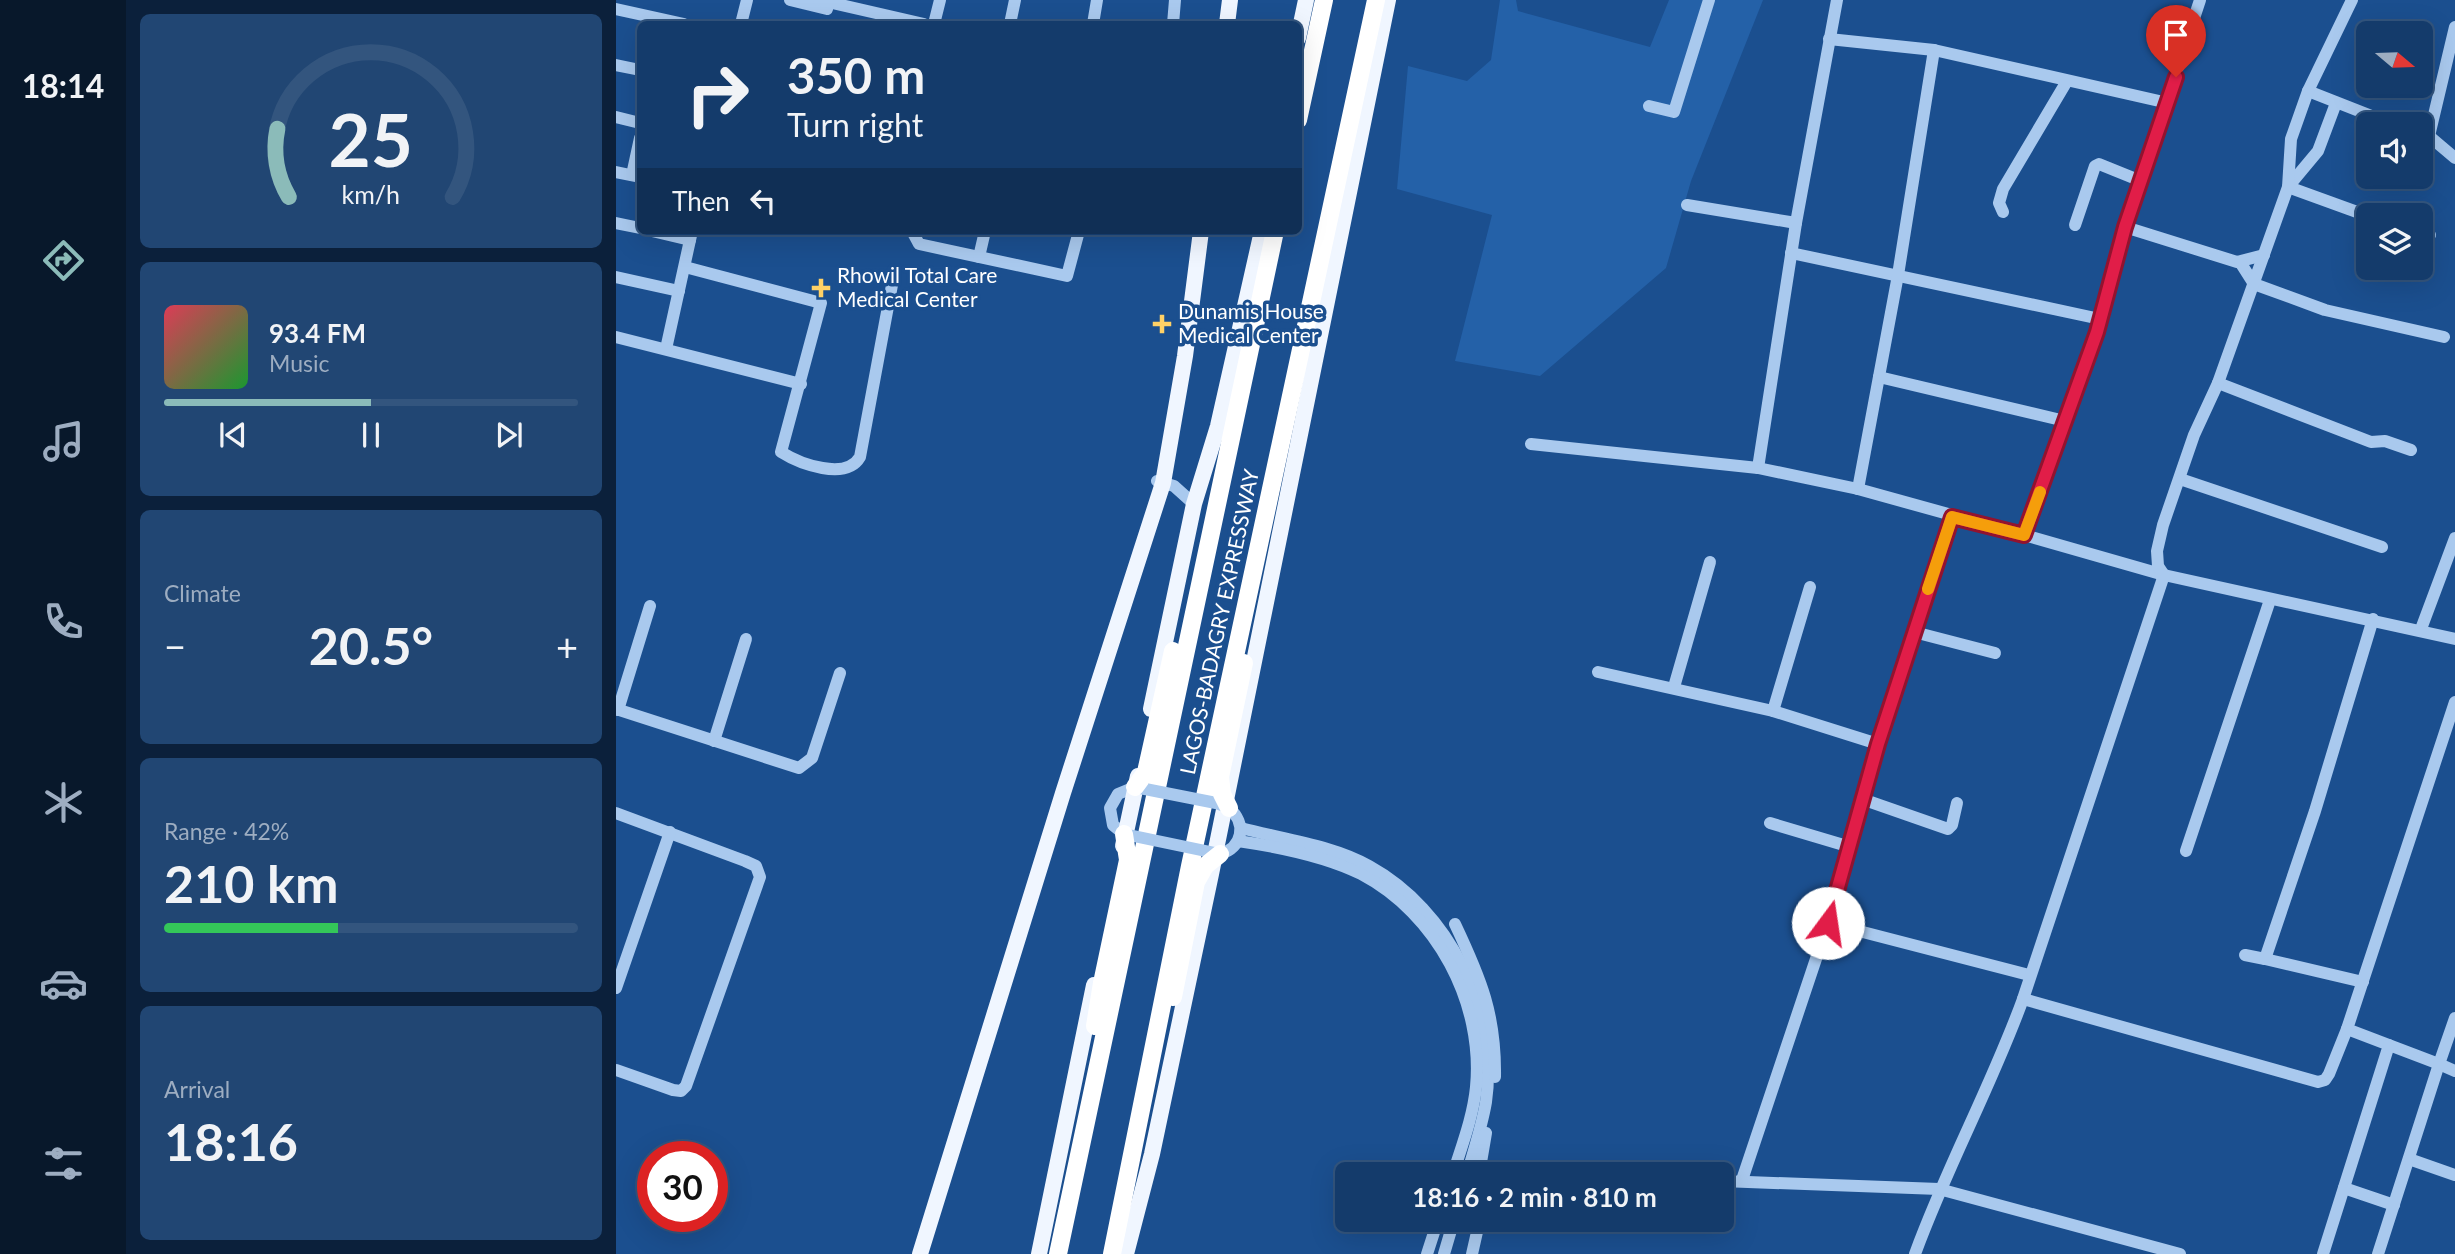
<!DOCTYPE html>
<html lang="en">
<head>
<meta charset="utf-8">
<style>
	body { margin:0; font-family:Lato,sans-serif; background:#214673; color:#f1f3f6; height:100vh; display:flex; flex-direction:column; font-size:26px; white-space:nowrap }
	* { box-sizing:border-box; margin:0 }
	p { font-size:23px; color:#9dadc1 }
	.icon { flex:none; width:38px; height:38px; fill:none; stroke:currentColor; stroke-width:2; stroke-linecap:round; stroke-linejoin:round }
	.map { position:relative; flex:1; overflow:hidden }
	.details { display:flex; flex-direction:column; gap:14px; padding:14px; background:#0b203b; width:490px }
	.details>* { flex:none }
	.top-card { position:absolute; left:21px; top:21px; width:665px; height:214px; border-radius:10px; box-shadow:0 7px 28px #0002,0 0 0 2px #33557e; background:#143b6b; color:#f1f3f6; overflow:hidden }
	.needle { width:46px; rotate:109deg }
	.tools { position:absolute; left:1740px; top:21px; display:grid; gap:14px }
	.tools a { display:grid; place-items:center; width:77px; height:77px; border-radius:10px; background:#143b6b; box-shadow:0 7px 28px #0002,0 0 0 2px #33557e; font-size:35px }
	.speed { position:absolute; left:21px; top:1141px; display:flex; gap:14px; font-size:35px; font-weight:700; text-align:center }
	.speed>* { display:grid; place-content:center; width:91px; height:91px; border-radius:50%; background:#143b6b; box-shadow:0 7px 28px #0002,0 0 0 2px #33557e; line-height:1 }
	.speed .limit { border:10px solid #d22; background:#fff; color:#111 }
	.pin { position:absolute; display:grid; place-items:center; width:60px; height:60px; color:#fff; margin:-72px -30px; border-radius:50% 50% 50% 0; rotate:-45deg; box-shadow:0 0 7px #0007 }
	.pin .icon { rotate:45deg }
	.me { position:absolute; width:77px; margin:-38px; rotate:14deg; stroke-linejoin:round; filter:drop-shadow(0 0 5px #0008) }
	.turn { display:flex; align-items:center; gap:24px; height:147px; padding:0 35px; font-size:32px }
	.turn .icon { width:91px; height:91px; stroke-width:2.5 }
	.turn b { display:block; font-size:49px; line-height:60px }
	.then { display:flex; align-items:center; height:66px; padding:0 35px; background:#0003; gap:14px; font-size:26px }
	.big { font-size:52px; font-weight:700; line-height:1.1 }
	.details .tile { flex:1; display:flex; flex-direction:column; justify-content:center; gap:10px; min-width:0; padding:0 24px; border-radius:10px; background:#214673 }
	.details .dial { align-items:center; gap:0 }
	.dial svg { height:182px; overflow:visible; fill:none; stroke:#33557e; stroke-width:7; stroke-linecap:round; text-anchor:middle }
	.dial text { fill:#f1f3f6; stroke:none }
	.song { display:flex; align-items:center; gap:21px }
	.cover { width:84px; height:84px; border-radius:10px; background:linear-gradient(135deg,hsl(350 70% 55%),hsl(130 70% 35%)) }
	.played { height:7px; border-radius:4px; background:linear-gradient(90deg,#8bbbb9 50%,#33557e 50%) }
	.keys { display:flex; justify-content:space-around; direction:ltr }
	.heat { display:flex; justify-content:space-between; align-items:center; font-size:38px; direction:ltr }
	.charge { height:10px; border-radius:5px; background:linear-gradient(90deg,#34c759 42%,#33557e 0) }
	.trip { position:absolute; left:719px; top:1162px; width:399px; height:70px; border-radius:10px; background:#143b6b; box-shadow:0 7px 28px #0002,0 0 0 2px #33557e; font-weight:700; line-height:70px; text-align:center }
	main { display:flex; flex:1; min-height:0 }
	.tab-bar { display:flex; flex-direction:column; width:126px; justify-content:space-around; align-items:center; background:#08182b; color:#9dadc1 }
	.tab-bar .icon { width:49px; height:49px }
	.tab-bar .selected { color:#8bbbb9 }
	.tab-bar b { font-size:32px; color:#f1f3f6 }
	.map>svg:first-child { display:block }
</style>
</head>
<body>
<main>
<nav class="tab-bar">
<b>18:14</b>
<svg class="icon selected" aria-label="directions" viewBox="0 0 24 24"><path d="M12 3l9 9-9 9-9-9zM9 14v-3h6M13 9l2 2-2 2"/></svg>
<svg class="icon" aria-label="music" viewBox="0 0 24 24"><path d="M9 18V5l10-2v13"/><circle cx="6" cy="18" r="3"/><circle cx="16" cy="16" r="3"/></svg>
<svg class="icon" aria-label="phone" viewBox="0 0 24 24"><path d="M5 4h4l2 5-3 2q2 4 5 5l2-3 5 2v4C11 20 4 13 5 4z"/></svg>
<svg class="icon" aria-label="climate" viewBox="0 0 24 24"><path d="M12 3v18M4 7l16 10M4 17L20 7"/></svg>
<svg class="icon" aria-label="car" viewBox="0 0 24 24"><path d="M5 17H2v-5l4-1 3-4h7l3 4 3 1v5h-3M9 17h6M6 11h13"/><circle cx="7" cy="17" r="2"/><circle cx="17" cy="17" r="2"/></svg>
<svg class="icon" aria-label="filters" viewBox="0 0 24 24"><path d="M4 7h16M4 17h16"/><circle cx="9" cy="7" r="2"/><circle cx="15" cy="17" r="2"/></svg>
</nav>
<section class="details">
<div class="tile dial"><svg viewBox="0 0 100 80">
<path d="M14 69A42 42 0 1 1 86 69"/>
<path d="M14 69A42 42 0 0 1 9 39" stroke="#8bbbb9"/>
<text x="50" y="56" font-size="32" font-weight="700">25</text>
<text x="50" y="72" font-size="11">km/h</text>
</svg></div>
<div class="tile">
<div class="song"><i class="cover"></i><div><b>93.4 FM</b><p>Music</p></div></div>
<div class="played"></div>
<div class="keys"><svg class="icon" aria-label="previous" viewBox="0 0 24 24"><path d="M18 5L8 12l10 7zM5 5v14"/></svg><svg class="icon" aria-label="pause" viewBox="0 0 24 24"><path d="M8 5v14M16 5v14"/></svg><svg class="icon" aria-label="next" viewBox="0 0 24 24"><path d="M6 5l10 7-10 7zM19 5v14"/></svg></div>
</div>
<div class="tile"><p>Climate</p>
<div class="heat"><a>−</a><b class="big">20.5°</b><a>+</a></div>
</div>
<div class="tile"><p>Range · 42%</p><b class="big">210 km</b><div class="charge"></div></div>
<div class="tile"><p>Arrival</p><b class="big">18:16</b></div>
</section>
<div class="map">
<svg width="1839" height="1254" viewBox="0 0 1839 1254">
	<rect width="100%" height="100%" fill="#1b4f8f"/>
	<!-- green -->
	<polygon fill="#2461a8" points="884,0 900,0 902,11 1034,47 1053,0 1147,0 1075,181 1050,268 924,376 839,361 876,215 781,189 792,66 851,81 875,60"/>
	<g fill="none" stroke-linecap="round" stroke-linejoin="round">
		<!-- minor -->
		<g stroke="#a9c9ee" stroke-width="12">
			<polyline points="174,0 211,9"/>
			<polyline points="203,0 308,24"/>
			<polyline points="0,9 68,24"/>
			<polyline points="125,24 131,0"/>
			<polyline points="318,24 324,0"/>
			<polyline points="394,24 399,0"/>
			<polyline points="477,24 481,0"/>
			<polyline points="557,24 559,0"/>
			<polyline points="1213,39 1318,50 1552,103"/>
			<polyline points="0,65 24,70"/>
			<polyline points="1692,91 1776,124"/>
			<polyline points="1720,103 1702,151 1672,187 1752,216"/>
			<polyline points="1033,106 1058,112 1093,0"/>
			<polyline points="0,117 24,123"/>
			<polyline points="1804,133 1813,136 1839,158"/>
			<polyline points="1813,136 1839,27"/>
			<polyline points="0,172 24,177"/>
			<polyline points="16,175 24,138"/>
			<polyline points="1071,205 1180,223"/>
			<polyline points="1387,212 1383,203 1387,189 1451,81"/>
			<polyline points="0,223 24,228"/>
			<polyline points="1459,225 1479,166 1483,164 1525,181"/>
			<polyline points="1509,227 1621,262 1648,255"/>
			<polyline points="36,231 74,240"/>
			<polyline points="296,231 303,244 451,276 463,231"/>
			<polyline points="1804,232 1814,235"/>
			<polyline points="1175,253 1484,319"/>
			<polyline points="363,257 369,231"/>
			<polyline points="1624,262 1638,284 1709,310 1828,337"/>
			<path d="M 69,267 L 205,303 L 165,452 C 184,464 230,481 244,457 L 276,285"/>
			<polyline points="0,277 63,291"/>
			<polyline points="0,337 185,384"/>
			<polyline points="50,349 76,231"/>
			<polyline points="1263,377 1449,421"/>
			<polyline points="1602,383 1755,442 1769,441 1795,450"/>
			<polyline points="915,444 1142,468 1242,489 1408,535 1481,332 1509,227 1584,0"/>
			<polyline points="1142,468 1180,223 1221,0"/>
			<polyline points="1564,479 1766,547"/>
			<polyline points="541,481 558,486 578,504"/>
			<polyline points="1242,489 1282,275 1318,50"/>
			<polyline points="1408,535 1548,575 1839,639"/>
			<polyline points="1805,629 1839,538"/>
			<polyline points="1298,632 1379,653"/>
			<polyline points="982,672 1157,711 1262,744 1336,517"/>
			<polyline points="1058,687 1094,562"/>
			<polyline points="0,709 183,768 196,758 224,673"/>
			<polyline points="2,710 34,606"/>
			<polyline points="1157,711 1194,587"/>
			<polyline points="98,741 130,639"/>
			<polyline points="1246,799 1332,829 1336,825 1341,803"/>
			<polyline points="0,813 129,861 140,866 144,877 70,1086 65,1091 57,1090 0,1070"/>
			<polyline points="1154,823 1231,846"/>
			<path d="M 625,828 C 666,839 716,845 753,866 C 833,910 883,1010 870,1102 C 866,1126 858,1150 851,1174"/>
			<polyline points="508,834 497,825 494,808 502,794 519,787"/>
			<path d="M 622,841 C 663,847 709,856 745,874 C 821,914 868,1003 860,1087 C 857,1117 846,1145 837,1174"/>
			<polyline points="1570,851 1654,600"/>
			<path d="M 604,854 C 627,848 631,823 613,808"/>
			<polyline points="1212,923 1413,975"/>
			<path d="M 839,924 C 865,979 880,1015 879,1077"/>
			<polyline points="1629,955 1649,959"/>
			<polyline points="1747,982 1649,959 1699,811 1757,619"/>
			<polyline points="0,988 54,832"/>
			<polyline points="1407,999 1702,1082 1709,1080 1713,1074 1731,1029"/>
			<polyline points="1839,1018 1823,1064 1839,1071"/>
			<polyline points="1793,1159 1839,1175"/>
			<polyline points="863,1174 870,1133"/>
			<polyline points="1126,1180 1212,923 1262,744"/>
			<polyline points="1106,1181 1323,1189 1564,1254"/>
			<polyline points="1728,1188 1778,1205"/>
			<polyline points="811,1254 822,1220"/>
			<polyline points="828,1254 838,1220"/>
			<polyline points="856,1254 861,1232 859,1220"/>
			<path d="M 1299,1254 C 1331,1166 1375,1087 1407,999 L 1548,575 L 1542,566 L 1541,551 L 1547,525 L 1578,435 L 1602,383 L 1672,187 L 1675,139 L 1692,91 L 1736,0"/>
			<polyline points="1707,1254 1773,1045 1731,1029 1839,702"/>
			<polyline points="1762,1254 1823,1064 1773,1045"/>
		</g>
		<!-- major -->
		<g stroke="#f0f6ff" stroke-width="16">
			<polyline points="611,24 614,0"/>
			<polyline points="682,38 690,0"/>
			<polyline points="535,709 578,504 602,426 646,231"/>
			<polyline points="507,846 522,776"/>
			<polyline points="304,1254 447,793 547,483 569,356 585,231"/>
			<polyline points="423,1254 478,985"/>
			<polyline points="510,1254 536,1154 595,874 772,0"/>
		</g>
		<!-- highway -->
		<g stroke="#fff" stroke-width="18">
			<polyline points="682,120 708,0"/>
			<polyline points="479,1026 486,983"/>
			<polyline points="442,1254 659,231"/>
			<polyline points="496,1254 574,866 760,0"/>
		</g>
		<!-- minor-bridge -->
		<g stroke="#a9c9ee" stroke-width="12">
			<polyline points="519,787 600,803 613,808"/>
			<polyline points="508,834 604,854"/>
		</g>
		<!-- highway-bridge -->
		<g stroke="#fff" stroke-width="18">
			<polyline points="519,787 530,772 557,651"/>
			<polyline points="613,808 606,794 604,777 628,663"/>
			<polyline points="486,983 512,860 508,834"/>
			<polyline points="557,997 580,882 589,866 604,854"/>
		</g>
	</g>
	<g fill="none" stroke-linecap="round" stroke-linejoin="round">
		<defs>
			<polyline id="route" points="1212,923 1262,744 1336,517 1408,535 1481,332 1509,227 1560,77"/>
		</defs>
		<!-- route casing -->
		<use href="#route" stroke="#92132f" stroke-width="18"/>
		<!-- route -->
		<use href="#route" stroke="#e11d48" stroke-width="12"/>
		<!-- slow -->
		<polyline stroke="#f59e0b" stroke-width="12" points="1312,589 1336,517 1408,535 1424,492"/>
	</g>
	<!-- markers -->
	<g fill="#ffd166" stroke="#1b4f8f" stroke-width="2.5">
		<path d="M201.5 277.5h7v7h7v7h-7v7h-7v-7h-7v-7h7z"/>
		<path d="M542.5 313.5h7v7h7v7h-7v7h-7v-7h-7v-7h7z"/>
	</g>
	<g text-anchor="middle" stroke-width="7" stroke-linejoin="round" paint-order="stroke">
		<!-- poi labels -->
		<g font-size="21" fill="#fff" stroke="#1b4f8f" text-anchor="start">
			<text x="221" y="283">Rhowil Total Care<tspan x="221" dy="24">Medical Center</tspan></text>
			<text x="562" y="319">Dunamis House<tspan x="562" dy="24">Medical Center</tspan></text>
		</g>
		<!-- street labels -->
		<g font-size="21" fill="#fff" stroke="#1b4f8f">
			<text transform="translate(604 622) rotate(-78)" y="7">LAGOS-BADAGRY EXPRESSWAY</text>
		</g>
	</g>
</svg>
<div class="tools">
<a><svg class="needle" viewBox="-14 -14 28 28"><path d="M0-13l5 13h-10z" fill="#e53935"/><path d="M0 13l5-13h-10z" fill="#9dadc1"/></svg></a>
<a><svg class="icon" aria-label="sound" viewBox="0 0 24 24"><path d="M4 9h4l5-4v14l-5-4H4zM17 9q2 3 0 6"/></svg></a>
<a><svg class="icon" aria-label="layers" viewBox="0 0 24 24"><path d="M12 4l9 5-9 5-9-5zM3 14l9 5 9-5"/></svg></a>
</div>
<div class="speed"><div class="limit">30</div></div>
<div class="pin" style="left:1560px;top:77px;background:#d93025"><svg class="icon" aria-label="arrive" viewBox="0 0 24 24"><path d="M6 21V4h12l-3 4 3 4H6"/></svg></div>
<svg class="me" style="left:1212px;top:923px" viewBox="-20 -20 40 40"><circle r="19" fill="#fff"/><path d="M0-13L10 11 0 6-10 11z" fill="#e11d48"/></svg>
<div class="trip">18:16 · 2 min · 810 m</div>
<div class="top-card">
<div class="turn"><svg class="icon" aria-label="right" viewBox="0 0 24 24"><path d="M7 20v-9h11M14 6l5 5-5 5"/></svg><div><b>350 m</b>Turn right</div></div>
<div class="then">Then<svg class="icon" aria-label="left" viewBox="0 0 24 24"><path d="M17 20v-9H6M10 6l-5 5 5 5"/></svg></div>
</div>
</div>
</main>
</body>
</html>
